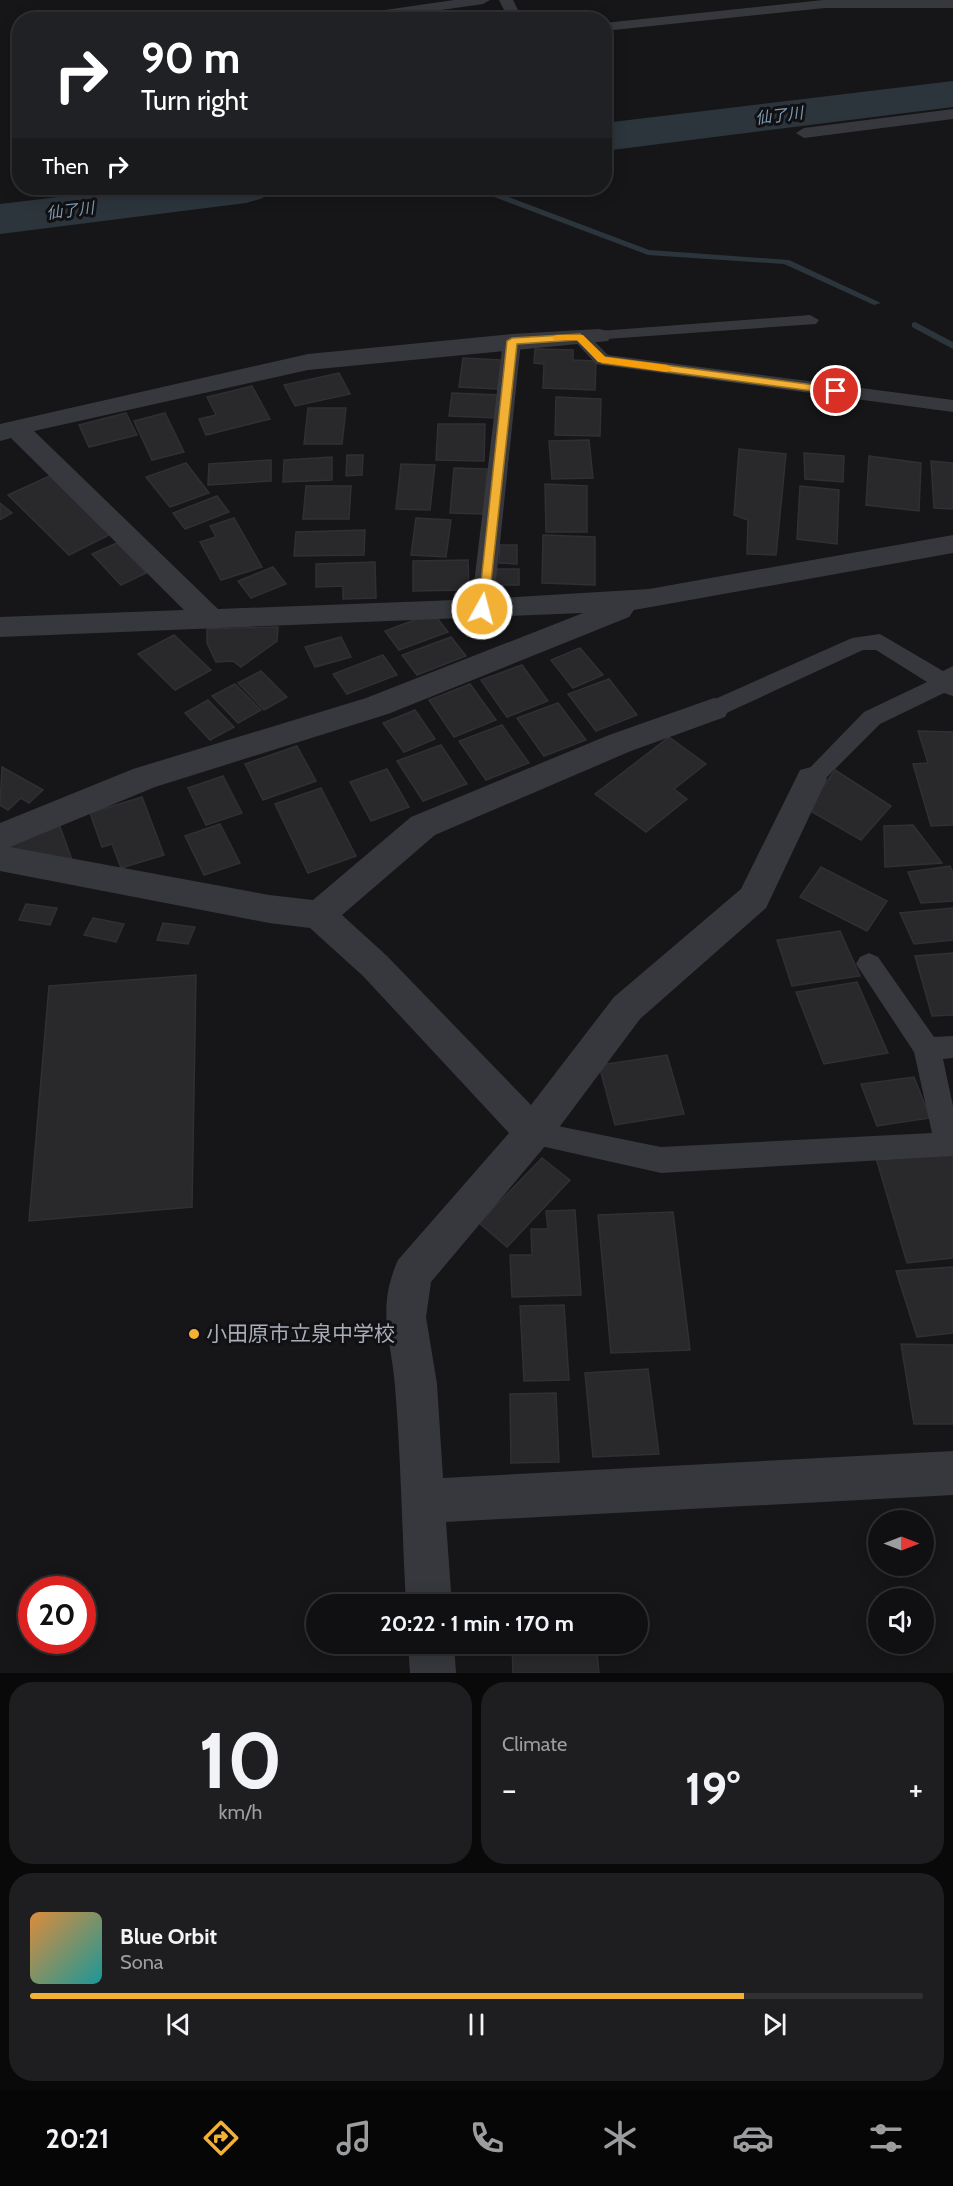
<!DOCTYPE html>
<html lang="en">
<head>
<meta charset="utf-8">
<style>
	body { margin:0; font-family:Cabin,"Noto Sans JP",sans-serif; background:#1e1e20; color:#f1f3f6; height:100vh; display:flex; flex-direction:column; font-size:22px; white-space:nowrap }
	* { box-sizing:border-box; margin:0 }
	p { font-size:20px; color:#9c9d9f }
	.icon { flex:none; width:33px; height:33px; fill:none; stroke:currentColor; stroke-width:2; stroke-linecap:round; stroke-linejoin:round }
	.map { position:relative; height:1673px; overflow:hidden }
	.sheet { display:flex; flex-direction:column; gap:9px; padding:9px; background:#09090a; flex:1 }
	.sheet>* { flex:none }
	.banner { position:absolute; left:12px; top:12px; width:600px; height:183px; border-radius:24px; box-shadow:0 3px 15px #0003,0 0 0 2px #303032; background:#202124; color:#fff; overflow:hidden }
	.needle { width:39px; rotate:90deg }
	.fabs { position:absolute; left:868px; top:1510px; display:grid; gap:12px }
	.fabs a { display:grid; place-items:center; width:66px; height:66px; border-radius:50%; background:#101012; box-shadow:0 3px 15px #0003,0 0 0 2px #303032; font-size:30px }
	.speed { position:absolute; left:18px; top:1576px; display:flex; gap:12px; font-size:30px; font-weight:700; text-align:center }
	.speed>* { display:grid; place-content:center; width:78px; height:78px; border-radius:50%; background:#101012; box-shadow:0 3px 15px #0003,0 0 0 2px #303032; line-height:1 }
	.speed .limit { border:9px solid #d22; background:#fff; color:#111 }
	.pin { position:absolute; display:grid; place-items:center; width:51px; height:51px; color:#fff; margin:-26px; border:3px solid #fff; border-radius:50%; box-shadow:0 2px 6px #0007 }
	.me { position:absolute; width:66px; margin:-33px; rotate:7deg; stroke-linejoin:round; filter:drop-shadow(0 0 4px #0008) }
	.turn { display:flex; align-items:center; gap:21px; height:126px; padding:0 30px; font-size:27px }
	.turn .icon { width:78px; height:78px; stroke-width:2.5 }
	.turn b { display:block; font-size:42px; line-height:51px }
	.then { display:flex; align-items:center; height:57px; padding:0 30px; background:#0003; gap:12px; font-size:22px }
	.big { font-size:45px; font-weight:700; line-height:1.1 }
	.sheet .card { flex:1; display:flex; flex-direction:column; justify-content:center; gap:9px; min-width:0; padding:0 21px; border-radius:24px; background:#1e1e20 }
	.sheet .dial { align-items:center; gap:0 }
	.dial b { font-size:78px; line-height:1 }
	.song { display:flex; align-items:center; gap:18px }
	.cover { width:72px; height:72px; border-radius:9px; background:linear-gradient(135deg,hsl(30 70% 55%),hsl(180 70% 35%)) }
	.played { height:6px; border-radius:3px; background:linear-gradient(90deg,#f2b134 80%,#303032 80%) }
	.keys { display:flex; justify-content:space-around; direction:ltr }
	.heat { display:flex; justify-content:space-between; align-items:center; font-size:33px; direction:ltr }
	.sheet .tiles { flex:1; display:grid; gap:9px; grid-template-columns:1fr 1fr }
	.card:last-child { grid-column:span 2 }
	.trip { position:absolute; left:306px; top:1594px; width:342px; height:60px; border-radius:30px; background:#101012; box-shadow:0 3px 15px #0003,0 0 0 2px #303032; font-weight:700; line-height:60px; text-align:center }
	.tabs { display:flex; height:96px; justify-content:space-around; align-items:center; background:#060607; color:#9c9d9f }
	.tabs .icon { width:42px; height:42px }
	.tabs .active { color:#f2b134 }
	.tabs b { font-size:27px; color:#f1f3f6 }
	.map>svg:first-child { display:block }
</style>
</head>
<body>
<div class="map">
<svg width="953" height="1673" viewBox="0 0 953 1673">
	<rect width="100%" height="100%" fill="#161618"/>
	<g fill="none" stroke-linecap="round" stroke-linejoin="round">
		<!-- stream -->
		<g fill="#2c353c" fill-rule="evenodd">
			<polygon points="446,188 485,188 649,250 789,260 881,303 874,305 784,264 648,255 481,192 450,190"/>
			<polygon points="915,322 953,342 953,349 912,327 912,323"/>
		</g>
		<!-- river -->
		<g fill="#2c353c" fill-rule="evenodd">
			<polygon points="953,81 953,107 604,151 604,123"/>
			<polygon points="134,188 270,188 263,198 246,203 0,234 0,204"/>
		</g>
	</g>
	<!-- building -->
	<g fill="#29292c" stroke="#303034" stroke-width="1.5">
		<polygon points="535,349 573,350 573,360 596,361 595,390 543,388 544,364 534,363"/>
		<polygon points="463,358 501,360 498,389 459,387"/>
		<polygon points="339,373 350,394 295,406 284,385"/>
		<polygon points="252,386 270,419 206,435 199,419 216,415 207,397"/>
		<polygon points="452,393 500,395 497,418 449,416"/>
		<polygon points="556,397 601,399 600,436 555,435"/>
		<polygon points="308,408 346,408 342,444 304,444"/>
		<polygon points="126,413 137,435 89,447 79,425"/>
		<polygon points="165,413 184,452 152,460 134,421"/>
		<polygon points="438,424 485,424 484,461 436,460"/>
		<polygon points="589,440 593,478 552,479 549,441"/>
		<polygon points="739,449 786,454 776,555 747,554 748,520 734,515"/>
		<polygon points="804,453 844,456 843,482 805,479"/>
		<polygon points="347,455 363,455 362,475 346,476"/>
		<polygon points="869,456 921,463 919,511 866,505"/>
		<polygon points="332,457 332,480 283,482 284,460"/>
		<polygon points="271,460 271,481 208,485 209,464"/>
		<polygon points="931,461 953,463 953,509 934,508"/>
		<polygon points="186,463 209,493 170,507 146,477"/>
		<polygon points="401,464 435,465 430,510 396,509"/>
		<polygon points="454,468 487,469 484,514 450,513"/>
		<polygon points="54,474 115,532 69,555 8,495"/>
		<polygon points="545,484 587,486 587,532 546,532"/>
		<polygon points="306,486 351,486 349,519 303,519"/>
		<polygon points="800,486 839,490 837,544 797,539"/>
		<polygon points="217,496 229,512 185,529 173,513"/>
		<polygon points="0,503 12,513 0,520"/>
		<polygon points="234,518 262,567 221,580 200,542 216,537 210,526"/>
		<polygon points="416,518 451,520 446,557 411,555"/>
		<polygon points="365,530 364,555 294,556 296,532"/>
		<polygon points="543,535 595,537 595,585 542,583"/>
		<polygon points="117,543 146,573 121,585 92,554"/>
		<polygon points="500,545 517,545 517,564 499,563"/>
		<polygon points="468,560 469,590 413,591 413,561"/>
		<polygon points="375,562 376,598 343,599 343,586 316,587 316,564"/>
		<polygon points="273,567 286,584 251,598 238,581"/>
		<rect x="494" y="569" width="25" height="16"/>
		<polygon points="433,613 448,632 399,650 385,631"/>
		<polygon points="278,627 277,641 241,667 233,661 216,662 207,643 207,629"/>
		<polygon points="174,635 211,670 175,690 138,654"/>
		<polygon points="341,637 351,657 315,667 305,647"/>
		<polygon points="451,637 466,656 417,675 402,655"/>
		<polygon points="580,648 603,675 573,688 551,660"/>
		<polygon points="383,655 397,675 347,694 333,674"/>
		<polygon points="522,665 548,701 507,717 481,680"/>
		<polygon points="261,671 287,697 264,710 238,683"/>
		<polygon points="609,679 637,715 596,731 568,694"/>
		<polygon points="235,684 261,710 238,723 212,696"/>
		<polygon points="470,684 496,720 454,737 429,700"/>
		<polygon points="208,700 234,727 210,740 185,713"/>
		<polygon points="558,703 586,740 544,756 517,718"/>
		<polygon points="415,710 435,739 404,752 383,723"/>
		<polygon points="502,725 529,763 486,780 459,741"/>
		<polygon points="918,731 953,732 953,825 931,826 913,764 928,763"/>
		<polygon points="669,737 706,764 674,789 687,799 646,832 595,794"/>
		<polygon points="441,745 467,784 423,801 397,761"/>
		<polygon points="297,746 316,781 263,800 245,764"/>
		<polygon points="2,767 43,790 29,803 21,798 8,810 0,805"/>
		<polygon points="387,769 409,807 371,821 350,782"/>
		<polygon points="835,770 891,806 861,840 807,809"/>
		<polygon points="223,776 242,813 206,825 188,788"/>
		<polygon points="321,788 356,856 308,873 275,804"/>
		<polygon points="142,797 164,855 121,868 112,844 102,847 90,813"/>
		<polygon points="59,824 72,860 10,852 12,839"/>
		<polygon points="220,824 240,863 204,875 185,836"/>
		<polygon points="913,825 942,863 885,867 884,826"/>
		<polygon points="950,866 953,873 953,901 921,903 908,872"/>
		<polygon points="821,867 887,901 867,931 800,897"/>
		<polygon points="26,904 57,908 50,925 19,920"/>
		<polygon points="953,908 953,940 914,944 900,913"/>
		<polygon points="93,918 124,924 116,942 84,935"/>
		<polygon points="163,923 195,927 188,944 157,940"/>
		<polygon points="840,931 860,976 792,986 777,940"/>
		<polygon points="953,953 953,1015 932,1016 915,956"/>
		<polygon points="196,975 192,1207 29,1221 49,986"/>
		<polygon points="857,982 888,1053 824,1064 796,992"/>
		<polygon points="667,1055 684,1114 615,1125 599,1065"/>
		<polygon points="914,1077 930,1118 877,1126 861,1084"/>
		<polygon points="953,1151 953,1258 907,1263 876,1158"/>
		<polygon points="542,1158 570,1180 507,1247 479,1223"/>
		<polygon points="575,1210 581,1295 512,1297 510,1255 532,1255 531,1229 548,1229 546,1211"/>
		<polygon points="673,1212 690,1350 611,1353 598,1215"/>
		<polygon points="953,1267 953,1333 917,1337 896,1271"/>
		<polygon points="564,1305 569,1380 524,1381 520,1306"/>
		<polygon points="901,1344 953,1345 953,1424 914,1424"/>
		<polygon points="648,1369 659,1454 593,1457 585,1373"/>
		<polygon points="556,1393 559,1462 511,1463 510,1394"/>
		<polygon points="512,1644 596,1644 599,1673 513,1673"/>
	</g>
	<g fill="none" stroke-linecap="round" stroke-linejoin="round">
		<!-- lane -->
		<g fill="#37383d" fill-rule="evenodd">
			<polygon points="454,0 490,0 483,4 378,19 371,15 378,11"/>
			<polygon points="499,0 513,0 523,20 509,20"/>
			<polygon points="823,0 953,0 953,8 825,8 604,31 604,23"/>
			<polygon points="953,109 953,119 804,138 796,133 804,128"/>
			<polygon points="810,315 819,320 816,324 593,340 608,355 953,400 953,412 602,365 596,364 571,337 580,332 593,340 590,336 593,332 599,331"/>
			<polygon points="512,336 521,341 493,609 490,614 482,616 474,614 471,609 503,341"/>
			<polygon points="880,634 943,671 953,666 953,696 944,693 880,724 819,785 811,788 803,785 799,779 864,712 927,682 876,650 863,650 722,715 714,717 706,715 703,709 706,703 852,638"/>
			<polygon points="869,953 878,957 934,1037 953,1036 953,1058 943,1059 953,1106 953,1156 661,1173 523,1142 519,1133 523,1124 533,1121 661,1147 932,1133 914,1052 856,964 860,957"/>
		</g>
		<!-- street -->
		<g fill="#37383d" fill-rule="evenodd">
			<path d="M 599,329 L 608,331 L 611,336 L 608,341 L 308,370 L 34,431 L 218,609 L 482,599 L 649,589 L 953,535 L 953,553 L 634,610 L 629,617 L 388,714 L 155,787 L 10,847 L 269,895 L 313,900 L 411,817 L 609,735 L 714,698 L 725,701 L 729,709 L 725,717 L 631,751 L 435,835 L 342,915 L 387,956 L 531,1105 L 614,997 L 741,889 L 800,770 L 811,767 L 822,770 L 827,779 L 766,908 L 640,1019 L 546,1145 L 431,1282 L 426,1317 L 437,1384 L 443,1478 L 953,1451 L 953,1495 L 446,1522 L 452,1605 L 406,1605 C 402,1532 401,1459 395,1386 C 391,1337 376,1310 398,1260 L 509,1133 L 363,976 L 310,928 L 269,923 L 0,871 L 0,823 L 133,769 L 366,698 L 583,613 L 0,637 L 0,617 L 184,610 L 11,438 L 0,441 L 0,424 L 308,354 L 512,334 Z"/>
			<polygon points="408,1644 454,1644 456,1673 410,1673"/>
		</g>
	</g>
	<!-- route -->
	<polygon fill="#f2b134" stroke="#9d7322" stroke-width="1.5" points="580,334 605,357 836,388 841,391 836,394 602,363 577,340 517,344 488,609 482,613 478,611 507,341 512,338"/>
	<!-- slow -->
	<polygon fill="#f59e0b" points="557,335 583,335 605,357 667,365 672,369 667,372 598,362 577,340 553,340 553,336"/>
	<!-- markers -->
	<circle fill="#f2b134" stroke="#111113" stroke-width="2" cx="194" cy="1334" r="6"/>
	<g text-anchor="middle" stroke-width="6" stroke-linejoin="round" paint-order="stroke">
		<!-- far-water labels -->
		<g font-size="16" font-style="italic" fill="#7f9bb3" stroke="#111113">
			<text transform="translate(779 115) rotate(-7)" y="6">仙了川</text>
			<text transform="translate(70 210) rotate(-7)" y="6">仙了川</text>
		</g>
		<!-- near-poi labels -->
		<g font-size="21" fill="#a8adb8" stroke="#111113" text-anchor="start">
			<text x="206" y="1341">小田原市立泉中学校</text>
		</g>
	</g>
</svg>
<div class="fabs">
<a><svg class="needle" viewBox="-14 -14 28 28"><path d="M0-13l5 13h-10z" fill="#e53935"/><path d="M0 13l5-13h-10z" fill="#9c9d9f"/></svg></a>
<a><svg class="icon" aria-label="sound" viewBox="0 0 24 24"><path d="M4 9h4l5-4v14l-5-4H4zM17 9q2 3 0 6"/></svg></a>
</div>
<div class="speed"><div class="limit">20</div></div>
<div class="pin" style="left:836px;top:391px;background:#d93025"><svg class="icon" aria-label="arrive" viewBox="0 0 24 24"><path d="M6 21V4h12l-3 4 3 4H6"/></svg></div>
<svg class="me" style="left:482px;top:609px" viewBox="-20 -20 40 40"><circle r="17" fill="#f2b134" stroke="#fff" stroke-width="3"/><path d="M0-11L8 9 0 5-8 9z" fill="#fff"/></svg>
<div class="trip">20:22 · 1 min · 170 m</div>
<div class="banner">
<div class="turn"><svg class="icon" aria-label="right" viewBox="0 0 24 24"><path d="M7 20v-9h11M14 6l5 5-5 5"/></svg><div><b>90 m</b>Turn right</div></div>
<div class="then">Then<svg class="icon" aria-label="right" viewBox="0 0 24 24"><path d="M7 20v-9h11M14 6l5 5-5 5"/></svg></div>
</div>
</div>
<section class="sheet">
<div class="tiles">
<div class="card dial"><b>10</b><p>km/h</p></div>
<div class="card"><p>Climate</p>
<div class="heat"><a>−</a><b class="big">19°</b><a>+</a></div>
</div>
<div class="card">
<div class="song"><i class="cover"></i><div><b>Blue Orbit</b><p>Sona</p></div></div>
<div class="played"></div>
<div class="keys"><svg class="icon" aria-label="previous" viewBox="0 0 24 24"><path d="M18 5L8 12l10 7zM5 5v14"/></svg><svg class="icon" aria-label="pause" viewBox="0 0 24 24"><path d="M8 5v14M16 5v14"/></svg><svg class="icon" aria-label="next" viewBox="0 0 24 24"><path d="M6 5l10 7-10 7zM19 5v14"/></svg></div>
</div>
</div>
</section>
<nav class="tabs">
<b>20:21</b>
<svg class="icon active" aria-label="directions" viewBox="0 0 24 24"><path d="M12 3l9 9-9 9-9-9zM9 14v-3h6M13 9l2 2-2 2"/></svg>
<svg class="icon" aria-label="music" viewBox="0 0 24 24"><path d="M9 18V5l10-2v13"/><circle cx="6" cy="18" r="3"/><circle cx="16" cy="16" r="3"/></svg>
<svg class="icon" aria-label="phone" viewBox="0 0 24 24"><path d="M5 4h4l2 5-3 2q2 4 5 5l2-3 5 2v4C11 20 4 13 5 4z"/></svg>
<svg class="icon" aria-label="climate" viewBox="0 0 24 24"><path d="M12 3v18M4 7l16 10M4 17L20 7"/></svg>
<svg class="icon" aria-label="car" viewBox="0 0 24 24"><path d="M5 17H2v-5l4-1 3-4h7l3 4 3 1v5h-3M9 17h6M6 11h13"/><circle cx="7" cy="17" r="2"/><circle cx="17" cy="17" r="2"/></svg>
<svg class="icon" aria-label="filters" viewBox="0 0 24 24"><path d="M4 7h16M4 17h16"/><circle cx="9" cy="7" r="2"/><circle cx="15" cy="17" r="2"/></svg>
</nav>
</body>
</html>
